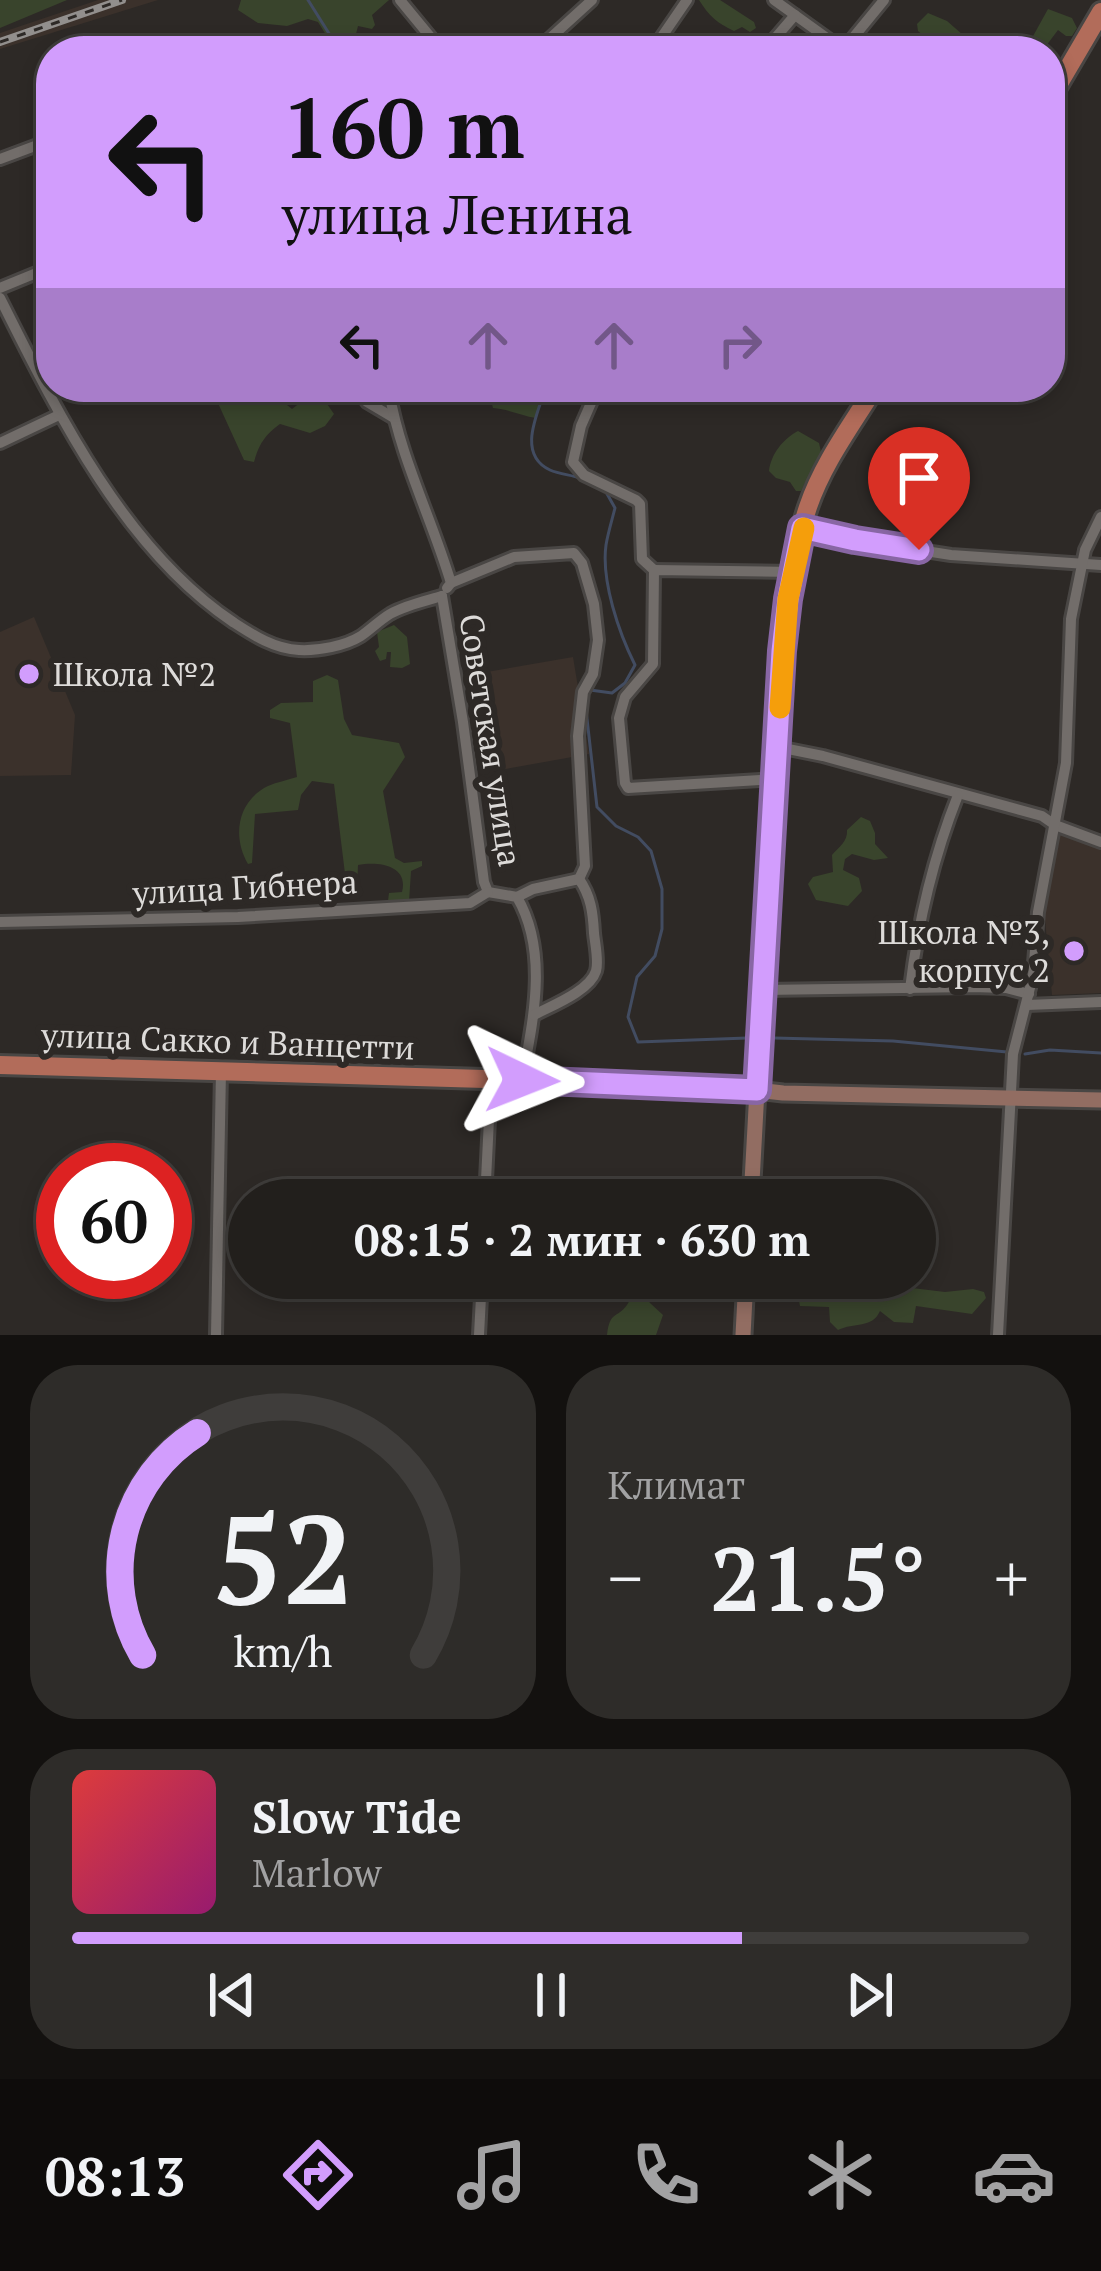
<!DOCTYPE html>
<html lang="ru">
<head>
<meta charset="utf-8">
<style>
	body { margin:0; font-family:"PT Serif",serif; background:#2e2c29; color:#f1f3f6; height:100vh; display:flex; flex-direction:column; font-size:45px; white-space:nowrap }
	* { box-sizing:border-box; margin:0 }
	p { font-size:39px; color:#a2a2a3 }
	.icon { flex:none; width:66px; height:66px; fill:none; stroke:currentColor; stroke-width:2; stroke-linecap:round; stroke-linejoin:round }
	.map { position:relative; height:1335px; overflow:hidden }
	.side { display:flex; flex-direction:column; gap:30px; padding:30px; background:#13110f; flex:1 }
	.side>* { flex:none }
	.top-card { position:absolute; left:36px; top:36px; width:1029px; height:366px; border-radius:48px; box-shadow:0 6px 18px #0003,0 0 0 3px #3f3d3b; background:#d29dfd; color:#111; overflow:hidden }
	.speed { position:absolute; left:36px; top:1143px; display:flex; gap:24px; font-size:60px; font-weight:700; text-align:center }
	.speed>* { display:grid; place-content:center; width:156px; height:156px; border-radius:50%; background:#221f1c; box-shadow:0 6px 18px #0003,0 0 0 3px #3f3d3b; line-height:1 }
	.speed .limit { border:18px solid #d22; background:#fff; color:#111 }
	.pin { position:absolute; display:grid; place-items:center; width:102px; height:102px; color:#fff; margin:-123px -51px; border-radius:50% 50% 50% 0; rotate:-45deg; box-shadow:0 0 12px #0007 }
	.pin .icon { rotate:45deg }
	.me { position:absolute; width:132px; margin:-66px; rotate:92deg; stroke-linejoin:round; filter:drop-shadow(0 0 9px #0008) }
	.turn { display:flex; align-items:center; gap:42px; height:252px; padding:0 48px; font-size:54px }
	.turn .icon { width:156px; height:156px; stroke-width:2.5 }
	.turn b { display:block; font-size:84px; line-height:102px }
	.lanes { display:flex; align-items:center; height:114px; padding:0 48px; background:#0003; justify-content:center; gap:60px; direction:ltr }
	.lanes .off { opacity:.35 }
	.big { font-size:90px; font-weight:700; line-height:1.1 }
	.side .widget { flex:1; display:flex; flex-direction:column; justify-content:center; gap:18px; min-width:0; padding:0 42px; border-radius:48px; background:#2e2c29 }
	.side .dial { align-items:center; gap:0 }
	.dial svg { height:312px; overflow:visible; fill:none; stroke:#3f3d3b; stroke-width:7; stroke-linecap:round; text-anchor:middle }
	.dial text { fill:#f1f3f6; stroke:none }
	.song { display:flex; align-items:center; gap:36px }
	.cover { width:144px; height:144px; border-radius:18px; background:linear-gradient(135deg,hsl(0 70% 55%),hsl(320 70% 35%)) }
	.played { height:12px; border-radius:6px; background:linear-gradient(90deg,#d29dfd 70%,#3f3d3b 70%) }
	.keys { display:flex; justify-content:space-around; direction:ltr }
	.heat { display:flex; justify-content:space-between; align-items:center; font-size:66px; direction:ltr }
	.side .tiles { flex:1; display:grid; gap:30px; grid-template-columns:1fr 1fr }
	.widget:last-child { grid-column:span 2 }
	.trip { position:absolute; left:228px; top:1179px; width:708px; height:120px; border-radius:60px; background:#221f1c; box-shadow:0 6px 18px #0003,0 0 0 3px #3f3d3b; font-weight:700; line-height:120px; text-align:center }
	.tab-bar { display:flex; height:192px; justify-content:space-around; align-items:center; background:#0e0c0b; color:#a2a2a3 }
	.tab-bar .icon { width:84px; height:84px }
	.tab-bar .selected { color:#d29dfd }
	.tab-bar b { font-size:54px; color:#f1f3f6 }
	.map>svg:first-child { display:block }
</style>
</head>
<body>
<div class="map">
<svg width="1101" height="1335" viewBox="0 0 1101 1335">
	<rect width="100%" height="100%" fill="#2d2926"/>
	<!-- built -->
	<g fill="#3b312b">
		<polygon points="98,0 158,0 0,49 0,33"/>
		<polygon points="34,617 75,715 71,775 0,776 0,632"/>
		<polygon points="573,657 589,754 483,773 469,675"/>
		<polygon points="1058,833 1070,833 1101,844 1101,993 1052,995 1044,908"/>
		<polygon points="336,1278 434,1278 434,1295 335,1291"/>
	</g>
	<!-- green -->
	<g fill="#39442c">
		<polygon points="0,0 67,0 0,28"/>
		<polygon points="241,0 389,0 372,15 375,25 372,29 358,26 355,38 363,51 336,51 318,22 308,19 287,26 258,23 238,10"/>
		<path d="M 699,0 L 720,0 L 754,22 L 756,28 L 750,32 L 742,27 L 734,31 C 717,23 709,16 699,0 Z"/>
		<polygon points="1048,9 1072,18 1077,28 1072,36 1066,36 1058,30 1043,50 1032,38"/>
		<polygon points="928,13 947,21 971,42 970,51 942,51 918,31 917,24"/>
		<path d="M 221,387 L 276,387 L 283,391 L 287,405 L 292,409 L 309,396 L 323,398 L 334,414 L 325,426 L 310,433 L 280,424 C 265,435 259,444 254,462 L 244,460 L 217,401 Z"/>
		<path d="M 495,387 L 545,387 L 538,414 L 536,418 C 522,416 508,409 493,408 L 490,397 Z"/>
		<path d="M 798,431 L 819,443 L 821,452 L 801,491 L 796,491 L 790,482 L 776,478 L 769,471 C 771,454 783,439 798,431 Z"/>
		<polygon points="394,625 407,637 410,664 402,668 390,667 391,652 387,652 386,659 380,661 375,651 379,647 377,632"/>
		<path d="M 327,675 L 338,680 L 344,719 L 352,735 L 399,743 L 405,757 L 383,791 L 395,858 L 404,863 L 422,861 L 422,866 L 411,871 L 409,902 L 395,904 L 388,901 L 389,893 L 402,892 C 409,865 378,861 358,865 L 357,889 L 347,890 L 334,784 L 312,781 L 301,795 L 298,810 L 255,814 L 252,863 L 248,864 C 232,837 237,801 268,786 C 277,782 288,780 297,777 L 290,723 L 270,718 L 270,710 L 281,703 L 313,702 L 313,681 Z"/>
		<path d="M 861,817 L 870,821 L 875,833 L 875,844 L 888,858 L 874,860 L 852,854 L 845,859 L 843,870 L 859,878 L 862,891 L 848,906 L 816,900 L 808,884 L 813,877 L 833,872 L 832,855 C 839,847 848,841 847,830 Z"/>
		<path d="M 796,1278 L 836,1278 L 853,1284 L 871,1283 L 945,1292 L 973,1289 L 984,1292 L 986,1298 L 972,1314 L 916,1306 L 913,1323 L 894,1322 L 880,1311 C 872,1329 854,1322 838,1330 L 830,1322 L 829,1307 L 800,1306 L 798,1296 L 802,1284 Z"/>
		<path d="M 641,1290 L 650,1303 L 663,1315 L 656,1335 L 607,1335 C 610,1310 617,1319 627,1305 C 630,1301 631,1295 634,1291 Z"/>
	</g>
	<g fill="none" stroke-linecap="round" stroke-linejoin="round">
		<!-- stream -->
		<g stroke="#424c61" stroke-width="3">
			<polyline points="308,0 340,51"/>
			<path d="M 546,387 C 538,413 516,454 550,470 C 559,474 571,475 580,478"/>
			<path d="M 590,690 L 612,693 L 625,683 L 635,665 C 619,633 601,581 606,545 C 608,533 612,520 615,508 L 606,492 L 594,485"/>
			<polyline points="586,710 597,807 616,826 638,837 651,851 662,889 662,929 655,956 637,977 628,1017 638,1042 747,1038"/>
			<polyline points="774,1038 893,1041 1007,1052"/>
			<polyline points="1025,1054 1050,1050 1101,1053"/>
		</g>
		<defs>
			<g id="street">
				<polyline points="400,0 442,51"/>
				<polyline points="774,0 845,51"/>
				<polyline points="843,50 884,0"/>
				<polyline points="536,51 592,0"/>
				<polyline points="652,51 687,0"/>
				<polyline points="764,51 795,15"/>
				<polyline points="0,159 51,140"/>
				<polyline points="0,288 51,267"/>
				<path d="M 0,298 C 57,412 124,549 233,622 C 253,635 274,649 299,650 C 318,651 345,646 361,636 C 371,629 380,620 390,614 C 406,605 425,601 442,596"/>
				<polyline points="356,387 367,402 394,418"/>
				<path d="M 397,387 L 389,391 C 400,457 432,519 451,583 L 447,588"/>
				<polyline points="598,387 581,426 573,462 584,475 636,500 640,504 642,559 654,570"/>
				<polyline points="0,443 59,415"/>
				<polyline points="802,528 855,540 951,555 1101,565"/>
				<polyline points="451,583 514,557 574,553 582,563 594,604 598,640 593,674 583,692 578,736 585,866 579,879"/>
				<path d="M 442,596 L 463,722 L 484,882 L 488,892 L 517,897 C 549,952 533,1021 522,1080"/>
				<polyline points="778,747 823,756 1042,816 1055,825 1101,842"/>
				<polyline points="776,779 628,788 625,783 619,718 625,697 653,664 654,570 793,572"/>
				<polyline points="517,897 533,889 579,879"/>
				<polyline points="0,922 238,917 470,903 488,892"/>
				<path d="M 910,989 C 918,922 933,858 958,795"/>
				<polyline points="763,990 972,987 1006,988 1029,994"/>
				<polyline points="1027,1005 1101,1002"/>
				<path d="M 534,1015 C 551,1006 590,991 596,971 C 599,961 595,944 594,933 C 593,913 591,896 579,879"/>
				<polyline points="485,1200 491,1079"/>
				<polyline points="216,1335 221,1071"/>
				<polyline points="479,1335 482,1278"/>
				<polyline points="998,1335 1013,1054 1033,976 1038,912 1066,763 1071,619 1085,550 1101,517"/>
			</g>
			<g id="secondary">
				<polyline points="751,1200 757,1090 783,1093 1101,1100"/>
				<polyline points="743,1335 746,1278"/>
			</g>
			<g id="primary">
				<polyline points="1050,99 1101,12"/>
				<path d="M 0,1065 L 522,1080 L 757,1090 C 764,986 770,882 776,779 C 781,688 779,594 808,507 C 823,463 851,426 875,387"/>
			</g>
		</defs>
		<!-- street casing -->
		<use href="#street" stroke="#494644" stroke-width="16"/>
		<!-- secondary casing -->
		<use href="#secondary" stroke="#494644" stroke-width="21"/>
		<!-- primary casing -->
		<use href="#primary" stroke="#494644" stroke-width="24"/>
		<!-- street -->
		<use href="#street" stroke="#726d6a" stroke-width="10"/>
		<!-- secondary -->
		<use href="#secondary" stroke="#926d62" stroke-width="15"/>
		<!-- primary -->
		<use href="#primary" stroke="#b26c5a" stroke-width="18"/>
		<defs>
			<polyline id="rail" points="0,42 122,0"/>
		</defs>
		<!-- rail casing -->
		<use href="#rail" stroke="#928f8d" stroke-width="8"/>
		<!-- rail -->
		<use href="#rail" stroke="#2d2926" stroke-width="3" stroke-dasharray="9" stroke-linecap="butt"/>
	</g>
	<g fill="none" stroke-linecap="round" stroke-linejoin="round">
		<defs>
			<polyline id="route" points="522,1080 757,1090 782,651 788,599 802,528 855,540 919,550"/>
		</defs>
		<!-- route casing -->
		<use href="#route" stroke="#8866a4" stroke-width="30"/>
		<!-- route -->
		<use href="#route" stroke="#d29dfd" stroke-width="21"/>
		<!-- slow -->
		<polyline stroke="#f59e0b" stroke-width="21" points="780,708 788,599 804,528"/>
	</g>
	<!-- markers -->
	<g fill="#d29dfd" stroke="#2d2926" stroke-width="4.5">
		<circle cx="29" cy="674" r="12"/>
		<circle cx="1074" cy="951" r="12"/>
	</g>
	<g text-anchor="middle" stroke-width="12" stroke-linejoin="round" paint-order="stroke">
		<!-- poi labels -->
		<g font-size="33" fill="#dddbd9" stroke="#2d2926" text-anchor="start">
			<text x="53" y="686">Школа №2</text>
			<text x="1050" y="944" text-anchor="end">Школа №3,<tspan x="1050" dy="38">корпус 2</tspan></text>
		</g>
		<!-- street labels -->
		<g font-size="33" fill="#dddbd9" stroke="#2d2926">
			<text transform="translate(491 740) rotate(81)" y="12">Советская улица</text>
			<text transform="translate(245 887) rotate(-3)" y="12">улица Гибнера</text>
			<text transform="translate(228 1041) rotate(2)" y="12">улица Сакко и Ванцетти</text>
		</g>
	</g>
</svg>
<div class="speed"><div class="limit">60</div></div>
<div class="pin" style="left:919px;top:550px;background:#d93025"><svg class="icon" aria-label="arrive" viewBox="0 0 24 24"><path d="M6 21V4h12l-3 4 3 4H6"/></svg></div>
<svg class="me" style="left:522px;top:1080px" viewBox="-20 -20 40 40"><path d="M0-17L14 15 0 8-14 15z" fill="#d29dfd" stroke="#fff" stroke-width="4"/></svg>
<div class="trip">08:15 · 2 мин · 630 m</div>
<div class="top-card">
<div class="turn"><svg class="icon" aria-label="left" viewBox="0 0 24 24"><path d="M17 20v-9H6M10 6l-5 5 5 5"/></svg><div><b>160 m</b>улица Ленина</div></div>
<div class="lanes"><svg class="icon" aria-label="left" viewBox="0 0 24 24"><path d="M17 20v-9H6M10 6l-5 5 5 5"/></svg><svg class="icon off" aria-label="ahead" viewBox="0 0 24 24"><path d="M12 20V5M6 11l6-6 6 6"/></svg><svg class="icon off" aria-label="ahead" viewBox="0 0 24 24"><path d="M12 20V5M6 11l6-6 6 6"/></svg><svg class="icon off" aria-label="right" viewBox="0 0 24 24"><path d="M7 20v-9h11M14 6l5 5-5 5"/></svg></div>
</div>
</div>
<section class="side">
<div class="tiles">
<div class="widget dial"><svg viewBox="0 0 100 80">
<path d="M14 69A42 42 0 1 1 86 69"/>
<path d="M14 69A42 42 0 0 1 28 12" stroke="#d29dfd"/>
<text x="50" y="56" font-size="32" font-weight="700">52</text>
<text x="50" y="72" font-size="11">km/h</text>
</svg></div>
<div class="widget"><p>Климат</p>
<div class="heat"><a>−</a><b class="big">21.5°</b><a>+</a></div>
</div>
<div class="widget">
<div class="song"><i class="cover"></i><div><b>Slow Tide</b><p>Marlow</p></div></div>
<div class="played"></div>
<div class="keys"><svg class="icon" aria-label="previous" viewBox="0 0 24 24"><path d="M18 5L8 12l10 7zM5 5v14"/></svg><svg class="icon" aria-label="pause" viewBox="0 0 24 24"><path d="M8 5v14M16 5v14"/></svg><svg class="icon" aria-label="next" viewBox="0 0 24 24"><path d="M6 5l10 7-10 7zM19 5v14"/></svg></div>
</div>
</div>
</section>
<nav class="tab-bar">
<b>08:13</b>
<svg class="icon selected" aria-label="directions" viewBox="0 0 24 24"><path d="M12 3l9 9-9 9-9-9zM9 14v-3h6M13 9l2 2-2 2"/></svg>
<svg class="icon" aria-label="music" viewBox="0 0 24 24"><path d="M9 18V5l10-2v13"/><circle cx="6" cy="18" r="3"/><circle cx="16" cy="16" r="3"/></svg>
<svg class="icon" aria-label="phone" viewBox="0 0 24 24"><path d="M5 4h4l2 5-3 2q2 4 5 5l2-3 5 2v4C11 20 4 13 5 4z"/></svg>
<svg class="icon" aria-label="climate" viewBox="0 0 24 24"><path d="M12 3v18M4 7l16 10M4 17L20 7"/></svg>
<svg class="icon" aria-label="car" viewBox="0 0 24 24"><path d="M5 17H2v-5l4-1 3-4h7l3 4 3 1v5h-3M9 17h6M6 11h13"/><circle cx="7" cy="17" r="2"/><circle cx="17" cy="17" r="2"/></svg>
</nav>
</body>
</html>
